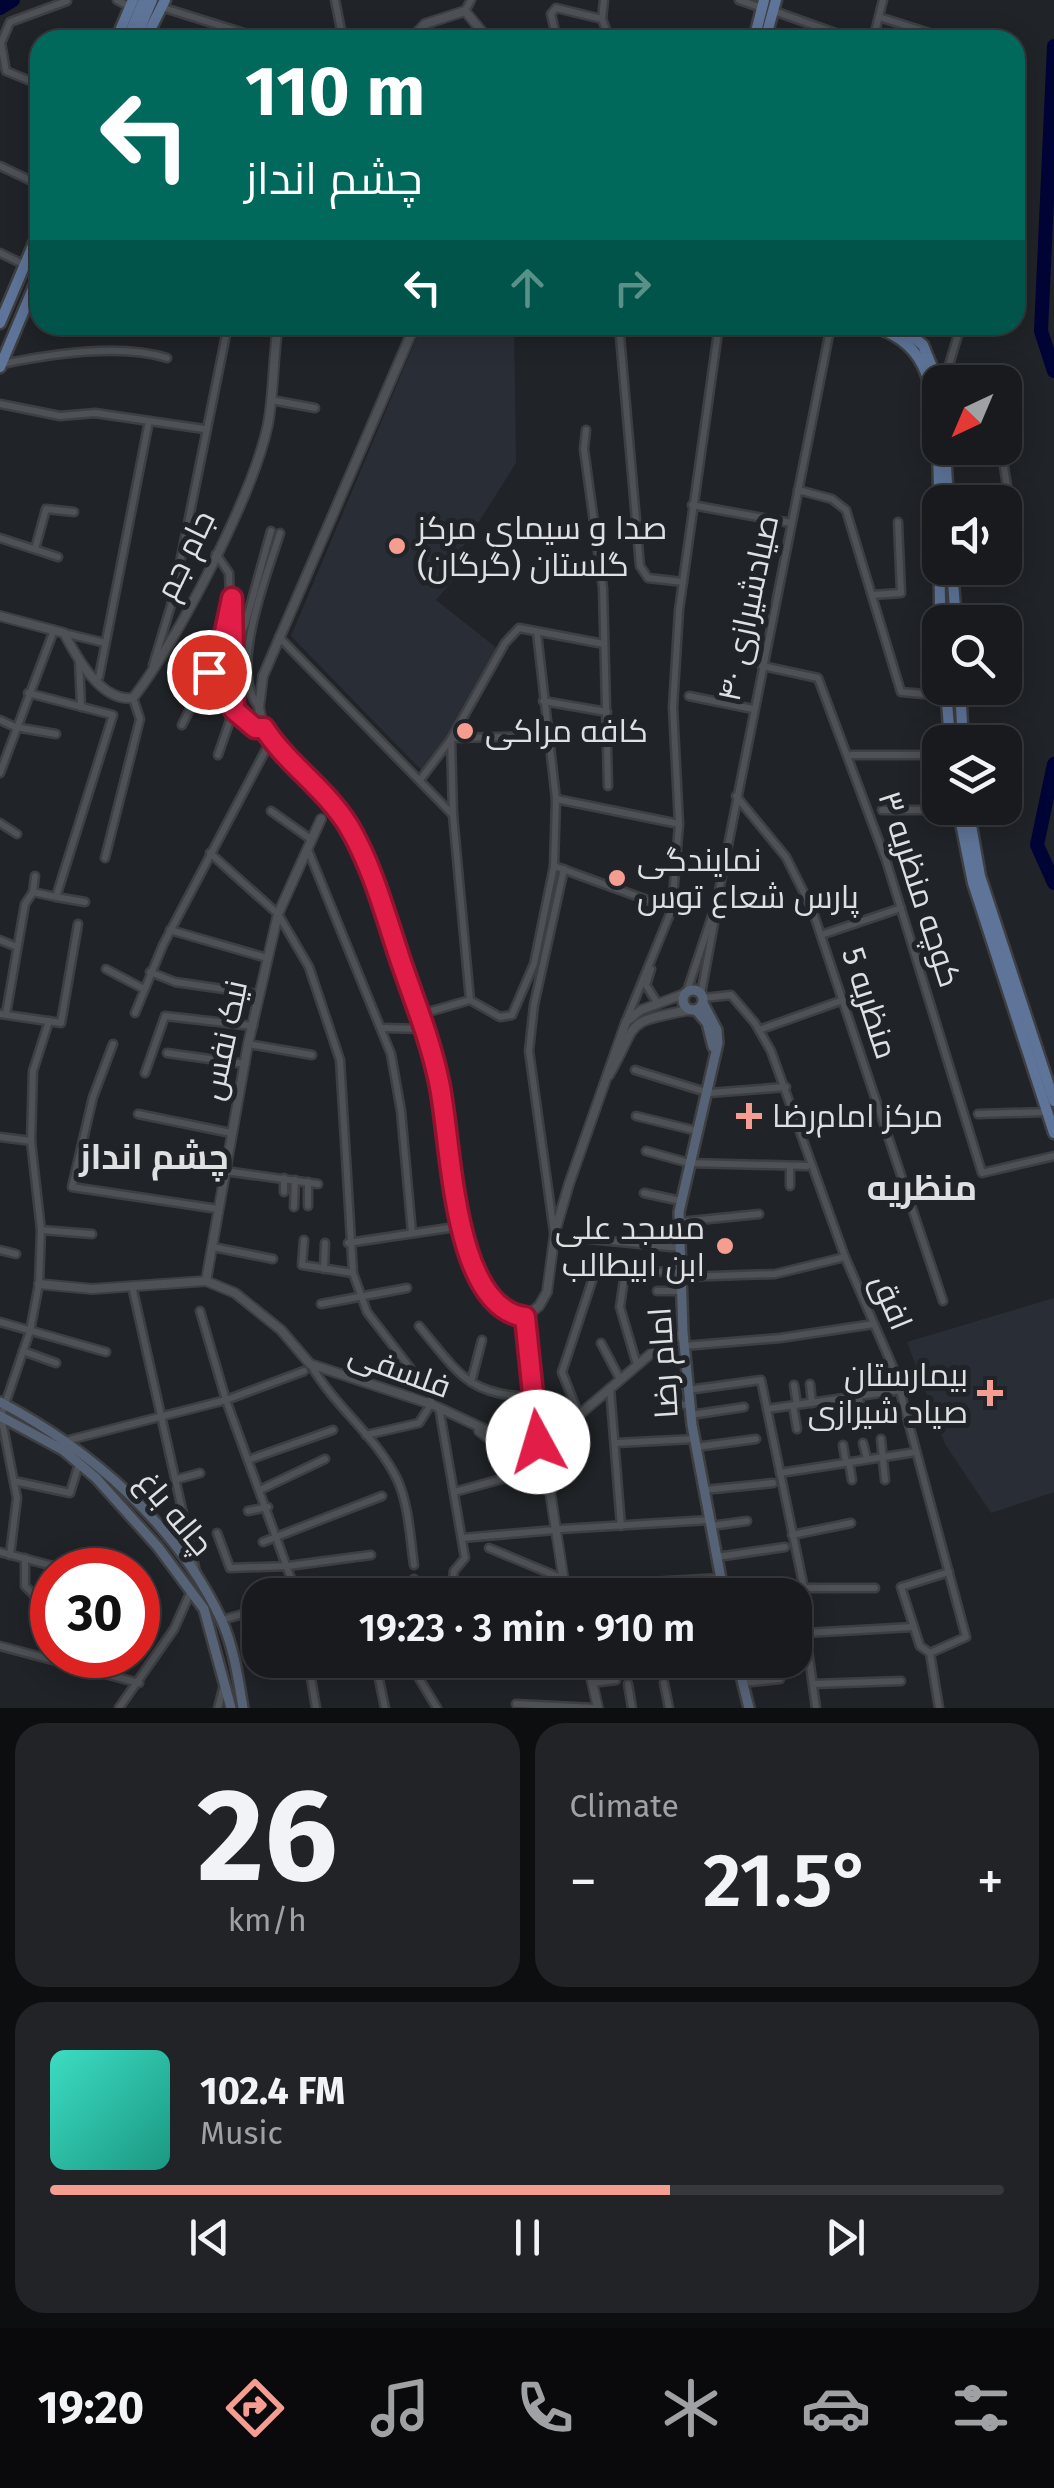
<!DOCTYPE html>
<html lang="en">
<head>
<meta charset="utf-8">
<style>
	body { margin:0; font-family:"Fira Sans",Cairo,sans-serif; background:#212326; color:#f1f3f6; height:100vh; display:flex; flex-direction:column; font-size:38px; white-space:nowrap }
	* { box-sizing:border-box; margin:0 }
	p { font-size:32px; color:#9fa1a4 }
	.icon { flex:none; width:55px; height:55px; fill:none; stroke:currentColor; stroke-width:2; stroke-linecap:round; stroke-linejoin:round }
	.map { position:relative; height:1708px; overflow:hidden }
	.sheet { display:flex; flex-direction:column; gap:15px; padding:15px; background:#0d0e10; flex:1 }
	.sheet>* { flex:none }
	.top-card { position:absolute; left:30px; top:30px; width:995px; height:305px; border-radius:30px; box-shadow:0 5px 25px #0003,0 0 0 2px #36383b; background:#00695c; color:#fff; overflow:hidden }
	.needle { width:65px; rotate:224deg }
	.tools { position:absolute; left:922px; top:365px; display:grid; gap:20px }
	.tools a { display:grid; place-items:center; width:100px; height:100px; border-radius:20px; background:#181a1d; box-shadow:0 5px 25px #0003,0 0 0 2px #36383b; font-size:50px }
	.speed { position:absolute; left:30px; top:1548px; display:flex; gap:20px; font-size:50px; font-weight:700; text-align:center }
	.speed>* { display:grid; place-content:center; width:130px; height:130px; border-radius:50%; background:#181a1d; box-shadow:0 5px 25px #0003,0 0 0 2px #36383b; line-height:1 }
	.speed .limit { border:15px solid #d22; background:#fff; color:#111 }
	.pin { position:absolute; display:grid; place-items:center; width:85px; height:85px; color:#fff; margin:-42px; border:5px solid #fff; border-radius:50%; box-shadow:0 2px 10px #0007 }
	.me { position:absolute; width:110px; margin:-55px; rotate:354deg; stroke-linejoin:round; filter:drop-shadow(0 0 8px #0008) }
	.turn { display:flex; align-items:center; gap:35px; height:210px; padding:0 50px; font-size:45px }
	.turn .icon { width:130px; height:130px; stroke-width:2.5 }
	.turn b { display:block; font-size:70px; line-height:85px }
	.lanes { display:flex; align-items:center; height:95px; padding:0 50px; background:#0003; justify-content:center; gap:50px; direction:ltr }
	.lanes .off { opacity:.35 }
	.big { font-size:75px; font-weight:600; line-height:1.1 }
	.sheet .tile { flex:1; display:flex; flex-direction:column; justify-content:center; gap:15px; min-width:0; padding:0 35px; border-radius:30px; background:#212326 }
	.sheet .dial { align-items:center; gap:0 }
	.dial b { font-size:130px; line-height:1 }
	.song { display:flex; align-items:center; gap:30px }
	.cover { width:120px; height:120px; border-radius:15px; background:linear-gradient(135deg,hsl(170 70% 55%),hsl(170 70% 35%)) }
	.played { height:10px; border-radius:5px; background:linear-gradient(90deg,#f59d90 65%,#36383b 65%) }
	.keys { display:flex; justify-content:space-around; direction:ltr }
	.heat { display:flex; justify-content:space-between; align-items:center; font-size:55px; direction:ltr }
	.sheet .tiles { flex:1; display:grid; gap:15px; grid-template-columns:1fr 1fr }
	.tile:last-child { grid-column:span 2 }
	.trip { position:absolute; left:242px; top:1578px; width:570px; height:100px; border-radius:30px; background:#181a1d; box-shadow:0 5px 25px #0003,0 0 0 2px #36383b; font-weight:600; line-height:100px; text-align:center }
	.menu { display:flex; height:160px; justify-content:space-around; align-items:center; background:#0a0a0c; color:#9fa1a4 }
	.menu .icon { width:70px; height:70px }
	.menu .current { color:#f59d90 }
	.menu b { font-size:45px; color:#f1f3f6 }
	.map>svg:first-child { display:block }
</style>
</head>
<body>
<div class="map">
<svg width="1054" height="1708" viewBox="0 0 1054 1708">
	<rect width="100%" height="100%" fill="#202327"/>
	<!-- built -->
	<g fill="#292e36">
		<polygon points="422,325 514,325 516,463 461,550 471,559 436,600 498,649 452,731 423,772 291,636"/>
		<polygon points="1054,1298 1054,1492 991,1513 945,1444 907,1342"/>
	</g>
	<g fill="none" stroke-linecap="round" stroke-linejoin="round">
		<!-- river -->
		<g stroke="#000435" stroke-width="14">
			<polyline points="0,8 13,0"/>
			<polyline points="1054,46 1041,331 1054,371"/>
			<polyline points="1054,764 1037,845 1054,883"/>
		</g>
		<defs>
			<g id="minor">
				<polyline points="117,0 130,7"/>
				<polyline points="335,0 343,40"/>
				<polyline points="604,0 602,19 610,40"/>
				<polyline points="739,0 762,8"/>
				<polyline points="161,7 266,40"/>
				<polyline points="465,11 471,0"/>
				<polyline points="774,11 855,40"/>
				<polyline points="879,17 951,40"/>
				<polyline points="557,40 551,14 556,8 602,19"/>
				<polyline points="873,40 883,0"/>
				<polyline points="40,85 6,71 1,43 10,22 67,1"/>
				<polyline points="0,166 40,185"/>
				<polyline points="0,253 25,265"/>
				<polyline points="619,325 640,566 648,578 683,582"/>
				<path d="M 2,364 C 51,354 120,343 167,358"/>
				<polyline points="944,382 960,328"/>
				<polyline points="271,400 315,408"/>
				<polyline points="0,404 60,416 95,413 204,429"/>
				<polyline points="586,430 584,449 603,588 608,786"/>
				<polyline points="1001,448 1014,530 1005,547"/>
				<polyline points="798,490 832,499 846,510 901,692 947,696"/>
				<polyline points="692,505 791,523"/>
				<polyline points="0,538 58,557"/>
				<polyline points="35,549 46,509 74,512"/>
				<polyline points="216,554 229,573 234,709 255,728 263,728"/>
				<polyline points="872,595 901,593 898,522"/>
				<polyline points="64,633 105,643"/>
				<polyline points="279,637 453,815"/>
				<polyline points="234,648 245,625 271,531"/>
				<polyline points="79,661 81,707"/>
				<polyline points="153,665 172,602 228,325"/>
				<polyline points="762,666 818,678 886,860 982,1173 1054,1156"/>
				<polyline points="99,677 149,421"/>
				<polyline points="28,693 113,715 56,897 85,902"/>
				<polyline points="689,696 753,709"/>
				<polyline points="543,701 607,712"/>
				<path d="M 259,707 C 228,670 267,575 280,533"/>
				<polyline points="0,720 15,727 56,734"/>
				<polyline points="182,725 222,646 229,609"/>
				<polyline points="452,738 547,736"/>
				<polyline points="451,739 453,815 470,1000"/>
				<polyline points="218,755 234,709"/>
				<polyline points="851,755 940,755"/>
				<polyline points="0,773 54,630"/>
				<polyline points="420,780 451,739 505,643 519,628 604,644"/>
				<polyline points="736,796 786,857 812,909 943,1301"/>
				<polyline points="556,799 679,824"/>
				<polyline points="882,810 958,810"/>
				<polyline points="271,811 312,840"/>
				<polyline points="0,823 17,834"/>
				<polyline points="308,850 391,1054 401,1111 412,1233"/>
				<polyline points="210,853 278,914 309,967 340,1060 353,1273 367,1312 431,1395 431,1404 419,1423 366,1435"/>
				<polyline points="105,858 140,719 133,698"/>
				<polyline points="554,866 672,909"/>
				<polyline points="33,892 56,897"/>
				<polyline points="170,930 267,958"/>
				<polyline points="821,935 901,908"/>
				<polyline points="0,940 17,947"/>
				<polyline points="106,969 142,988"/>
				<polyline points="651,969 646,985 658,1004"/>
				<polyline points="150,972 175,982 258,994"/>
				<polyline points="687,991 717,901 831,325"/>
				<polyline points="701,994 717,907"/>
				<polyline points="703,998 731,995 755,1023 771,1051 845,1257 895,1372 966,1637 930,1653 939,1708"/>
				<polyline points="470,1000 500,1017 512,1015 534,964 554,866 556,799 537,633"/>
				<polyline points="135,1013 163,945 271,740"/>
				<polyline points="0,1014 61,1023 78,924"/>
				<polyline points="6,1014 25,904 33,892 35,876"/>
				<polyline points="421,1014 470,1000"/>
				<polyline points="626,1021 672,909 679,824 673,707 679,610 719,325"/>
				<polyline points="382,1028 425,1029"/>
				<polyline points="759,1030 843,1000"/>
				<polyline points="113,1044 93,1097 72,1187 218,1209"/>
				<polyline points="248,1044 312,1055"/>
				<polyline points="167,1053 245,1064"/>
				<polyline points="635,1070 709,1093 786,1087"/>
				<polyline points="145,1073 165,1016 253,1026"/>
				<polyline points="138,1114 231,1133"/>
				<polyline points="978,1114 1047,1112"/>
				<polyline points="636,1116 697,1131"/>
				<polyline points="0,1137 31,1141"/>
				<polyline points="646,1151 689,1163 807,1166"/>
				<polyline points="225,1171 318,1184"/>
				<polyline points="790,1186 790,1166"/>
				<polyline points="284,1192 284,1178"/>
				<polyline points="644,1193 681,1201"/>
				<polyline points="308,1206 308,1182"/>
				<polyline points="294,1207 295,1180"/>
				<polyline points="680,1222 759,1214"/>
				<polyline points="41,1230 92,1234"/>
				<polyline points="554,1232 529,1051 534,1005 564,869"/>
				<polyline points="580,1238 680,1248"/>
				<polyline points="304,1240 302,1265 353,1273"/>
				<polyline points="348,1243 462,1226"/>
				<polyline points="213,1247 273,1259"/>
				<polyline points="0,1250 16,1254"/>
				<polyline points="626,1265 620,1307 637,1365"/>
				<polyline points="324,1269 325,1243"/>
				<polyline points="650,1271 681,1273"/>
				<polyline points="682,1277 775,1274 845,1257"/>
				<polyline points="132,1286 196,1572"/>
				<polyline points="657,1291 682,1291"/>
				<polyline points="321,1304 407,1288"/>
				<polyline points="200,1311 226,1400 297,1595"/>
				<polyline points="525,1317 539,1441"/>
				<polyline points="0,1322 106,1352"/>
				<path d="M 419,1326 C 459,1374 469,1396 534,1397"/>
				<polyline points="601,1343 620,1379"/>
				<polyline points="684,1346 780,1338 874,1324"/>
				<polyline points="23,1351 56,1363"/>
				<path d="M 311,1365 C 335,1407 376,1436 397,1479 C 409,1505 410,1538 414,1565"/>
				<polyline points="471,1382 482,1340"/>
				<polyline points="664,1384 688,1384"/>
				<polyline points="810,1384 812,1403"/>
				<polyline points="794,1385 797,1405"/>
				<polyline points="610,1388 621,1526"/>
				<polyline points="688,1390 761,1380 804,1588 875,1588"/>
				<polyline points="858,1396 864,1420"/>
				<polyline points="838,1399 841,1419"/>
				<polyline points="662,1404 690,1405"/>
				<polyline points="793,1405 797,1429"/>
				<polyline points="439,1407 465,1558 454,1571 451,1595"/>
				<polyline points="767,1409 901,1390"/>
				<polyline points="578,1413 562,1372 592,1281"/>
				<polyline points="691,1415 744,1407"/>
				<polyline points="881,1439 885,1480"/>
				<polyline points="616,1443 695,1439"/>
				<polyline points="863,1443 867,1459"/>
				<polyline points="66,1445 69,1440 226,1400 304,1371"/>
				<polyline points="843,1445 846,1463"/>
				<polyline points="696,1447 756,1439"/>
				<polyline points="251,1459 333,1430"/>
				<polyline points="849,1462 852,1480"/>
				<polyline points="780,1473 916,1452"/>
				<polyline points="178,1479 200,1473"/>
				<polyline points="14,1481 70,1493 79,1464"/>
				<polyline points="262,1489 325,1459"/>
				<polyline points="704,1490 773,1483"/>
				<polyline points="454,1492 535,1470"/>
				<polyline points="248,1511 268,1507"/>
				<polyline points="711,1526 747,1521"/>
				<polyline points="561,1529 710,1520"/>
				<polyline points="217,1533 230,1568 288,1566 371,1555"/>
				<polyline points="792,1535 851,1523"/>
				<polyline points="462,1538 555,1530"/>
				<polyline points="263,1542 382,1496"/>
				<polyline points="489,1548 561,1578"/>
				<polyline points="0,1552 68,1570"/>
				<polyline points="10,1555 17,1498 1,1416 30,1331 39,1284 41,1230 31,1141 33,1071 49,1021"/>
				<polyline points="717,1557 785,1547"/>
				<polyline points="25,1558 25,1586 37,1598 52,1603"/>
				<polyline points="632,1583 721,1578"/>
				<polyline points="138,1588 153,1593"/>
				<polyline points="412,1595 414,1579"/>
				<polyline points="566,1595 588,1594"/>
				<polyline points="724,1595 789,1587"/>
				<polyline points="802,1607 816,1708"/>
				<polyline points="222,1620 260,1609"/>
				<polyline points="805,1633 913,1627"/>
				<polyline points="0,1646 139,1683"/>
				<polyline points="930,1653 920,1646 901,1587 949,1572"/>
				<polyline points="308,1660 316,1708"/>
				<polyline points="375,1660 385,1708"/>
				<polyline points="408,1660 437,1708"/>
				<polyline points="706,1668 738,1664"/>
				<polyline points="592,1683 616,1680"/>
				<polyline points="664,1683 669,1708"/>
				<polyline points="743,1683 780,1679"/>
				<polyline points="628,1684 632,1708"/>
				<polyline points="813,1684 901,1681"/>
				<polyline points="516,1704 596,1708"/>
				<polyline points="119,1708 174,1629 191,1591"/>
				<polyline points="218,1708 224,1685"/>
			</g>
			<g id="tertiary">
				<polyline points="410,40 425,24 465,11 489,40"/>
				<polyline points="415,325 263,676 259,707 263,728 329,798 350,828 382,903 440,1083 463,1228 476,1275 492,1303 507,1314 525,1317 539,1306 547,1292 555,1232 569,1184 626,1022 641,1010 684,994"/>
				<path d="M 0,616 L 64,633 C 77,658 101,702 133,698 C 177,642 254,493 268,424 C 274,392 273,358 278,325"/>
				<path d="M 609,1075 C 640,1021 621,1023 689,1010"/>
				<polyline points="206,1281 248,1044 278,914 321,819"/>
				<polyline points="39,1284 92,1289 206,1281 235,1293 281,1330 310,1364 431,1404 499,1436 531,1441"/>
				<polyline points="479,1431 519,1462"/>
				<circle cx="535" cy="1455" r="15"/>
				<polyline points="545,1444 654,1351 683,1333"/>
				<polyline points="542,1468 549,1485 566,1595"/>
				<polyline points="587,1660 598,1708"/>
			</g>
			<g id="secondary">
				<circle cx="693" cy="1000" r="10"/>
				<polyline points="703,1003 717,1030 718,1043 679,1212 683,1333 692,1425 724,1595"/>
				<polyline points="696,1010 707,1023 713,1047"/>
				<path d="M 0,1402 C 91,1450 176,1524 221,1619 C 234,1647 238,1678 243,1708"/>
				<polyline points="0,1416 63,1450 96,1478 158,1547 204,1609 231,1708"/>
				<polyline points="737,1660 749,1708"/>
			</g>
			<g id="primary">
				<polyline points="116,40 133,0"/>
				<polyline points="127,40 144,0"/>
				<polyline points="135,40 152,0"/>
				<polyline points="145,40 165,0"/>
				<polyline points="754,40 764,0"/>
				<polyline points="765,40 776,0"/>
				<polyline points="0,323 40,229"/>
				<path d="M 870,325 C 893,333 912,343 923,366 C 947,414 936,561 941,622"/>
				<polyline points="898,325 923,345 940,387"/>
				<polyline points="0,367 40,272"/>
				<polyline points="945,448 948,502"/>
				<polyline points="952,568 956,622"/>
				<polyline points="946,688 950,742"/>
				<polyline points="960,688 963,742"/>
				<polyline points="958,808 973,883 1054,1133"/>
				<polyline points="968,808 980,876 1054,1101"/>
			</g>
		</defs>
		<!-- minor casing -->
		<use href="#minor" stroke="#3d3f42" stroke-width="11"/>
		<!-- tertiary casing -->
		<use href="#tertiary" stroke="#3d3f42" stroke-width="12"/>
		<!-- secondary casing -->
		<use href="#secondary" stroke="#3d3f42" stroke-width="14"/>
		<!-- primary casing -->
		<use href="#primary" stroke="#3d3f42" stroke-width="15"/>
		<!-- minor -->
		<use href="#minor" stroke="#4e5155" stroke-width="6"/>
		<!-- tertiary -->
		<use href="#tertiary" stroke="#4e5155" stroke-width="8"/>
		<!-- secondary -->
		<use href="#secondary" stroke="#566377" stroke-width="9"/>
		<!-- primary -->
		<use href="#primary" stroke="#5e7599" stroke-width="10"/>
	</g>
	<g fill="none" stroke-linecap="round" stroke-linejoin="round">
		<defs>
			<path id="route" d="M 209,672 L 222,646 L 232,598 L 234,710 L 255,728 L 264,728 C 287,764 324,787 348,825 C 372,865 385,914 400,959 C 414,1000 430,1039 439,1082 C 452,1141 451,1307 525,1317 L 538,1442"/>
		</defs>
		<!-- route casing -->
		<use href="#route" stroke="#92132f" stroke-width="25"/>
		<!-- route -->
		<use href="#route" stroke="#e11d48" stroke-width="18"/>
	</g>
	<!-- markers -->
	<g fill="#f59d90" stroke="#202327" stroke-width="4">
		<circle cx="397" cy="546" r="10"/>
		<circle cx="465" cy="731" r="10"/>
		<circle cx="617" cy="878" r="10"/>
		<path d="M744 1101h10v10h10v10h-10v10h-10v-10h-10v-10h10z"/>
		<circle cx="725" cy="1246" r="10"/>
		<path d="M985 1378h10v10h10v10h-10v10h-10v-10h-10v-10h10z"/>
	</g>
	<g text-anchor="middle" stroke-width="10" stroke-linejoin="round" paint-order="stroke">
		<!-- poi labels -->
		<g font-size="32" fill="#dee0e2" stroke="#202327" text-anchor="start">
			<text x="417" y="539">صدا و سیمای مرکز<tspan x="417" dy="37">گلستان (گرگان)</tspan></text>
			<text x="485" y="742">کافه مراکی</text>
			<text x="637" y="871">نمایندگی<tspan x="637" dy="37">پارس شعاع توس</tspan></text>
			<text x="772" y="1127">مرکز امام‌رضا</text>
			<text x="705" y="1239" text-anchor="end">مسجد علی<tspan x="705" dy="37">ابن ابیطالب</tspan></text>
			<text x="968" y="1386" text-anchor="end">بیمارستان<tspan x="968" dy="37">صیاد شیرازی</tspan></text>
		</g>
		<!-- street labels -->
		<g font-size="32" fill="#dee0e2" stroke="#202327">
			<text transform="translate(185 555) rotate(-64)" y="11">جام جم</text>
			<text transform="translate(748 608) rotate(-78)" y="11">۴۰ صیادشیرازی</text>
			<text transform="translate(920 889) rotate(72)" y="11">کوچه منظریه ۳</text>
			<text transform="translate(870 1003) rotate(72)" y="11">منظریه 5</text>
			<text transform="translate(224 1040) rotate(-78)" y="11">نیک نفس</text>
			<text transform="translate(892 1302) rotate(67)" y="11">افق</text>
			<text transform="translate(663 1363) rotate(-94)" y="11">امام رضا</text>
			<text transform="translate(400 1370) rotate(20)" y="11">فلسفی</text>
			<text transform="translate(175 1513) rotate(50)" y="11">چاله باغ</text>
		</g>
		<!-- neighbourhood labels -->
		<g font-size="35" font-weight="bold" fill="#dee0e2" stroke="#202327">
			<text x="154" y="1169">چشم انداز</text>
			<text x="922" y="1200">منظریه</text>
		</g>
	</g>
</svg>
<div class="tools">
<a><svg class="needle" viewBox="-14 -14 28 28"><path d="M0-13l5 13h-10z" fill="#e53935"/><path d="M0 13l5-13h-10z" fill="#9fa1a4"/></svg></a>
<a><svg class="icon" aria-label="sound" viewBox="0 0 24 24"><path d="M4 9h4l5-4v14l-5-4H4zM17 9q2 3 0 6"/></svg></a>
<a><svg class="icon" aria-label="search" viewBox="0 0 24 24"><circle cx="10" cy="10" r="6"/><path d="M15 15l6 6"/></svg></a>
<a><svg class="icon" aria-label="layers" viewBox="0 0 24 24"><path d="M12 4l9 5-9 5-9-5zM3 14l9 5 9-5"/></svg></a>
</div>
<div class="speed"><div class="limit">30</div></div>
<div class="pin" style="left:209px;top:672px;background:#d93025"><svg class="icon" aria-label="arrive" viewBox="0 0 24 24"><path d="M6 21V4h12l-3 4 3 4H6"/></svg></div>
<svg class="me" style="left:538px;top:1442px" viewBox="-20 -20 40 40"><circle r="19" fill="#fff"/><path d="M0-13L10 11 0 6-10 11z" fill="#e11d48"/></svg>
<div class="trip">19:23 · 3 min · 910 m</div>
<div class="top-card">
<div class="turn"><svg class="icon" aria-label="left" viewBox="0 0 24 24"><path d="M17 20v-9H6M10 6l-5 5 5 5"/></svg><div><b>110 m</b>چشم انداز</div></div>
<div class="lanes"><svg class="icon" aria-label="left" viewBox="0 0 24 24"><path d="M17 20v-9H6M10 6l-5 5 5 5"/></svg><svg class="icon off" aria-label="ahead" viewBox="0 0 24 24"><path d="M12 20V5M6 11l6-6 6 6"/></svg><svg class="icon off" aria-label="right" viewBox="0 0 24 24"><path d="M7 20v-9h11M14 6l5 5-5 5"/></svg></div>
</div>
</div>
<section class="sheet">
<div class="tiles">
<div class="tile dial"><b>26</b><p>km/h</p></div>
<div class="tile"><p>Climate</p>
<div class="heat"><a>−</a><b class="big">21.5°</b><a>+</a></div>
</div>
<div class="tile">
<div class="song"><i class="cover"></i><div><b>102.4 FM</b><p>Music</p></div></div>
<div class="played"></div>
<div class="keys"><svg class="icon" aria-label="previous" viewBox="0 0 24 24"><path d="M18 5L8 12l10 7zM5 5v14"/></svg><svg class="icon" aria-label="pause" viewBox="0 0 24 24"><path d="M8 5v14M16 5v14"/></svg><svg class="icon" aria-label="next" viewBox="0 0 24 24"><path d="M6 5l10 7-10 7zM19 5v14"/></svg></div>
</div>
</div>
</section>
<nav class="menu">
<b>19:20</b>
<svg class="icon current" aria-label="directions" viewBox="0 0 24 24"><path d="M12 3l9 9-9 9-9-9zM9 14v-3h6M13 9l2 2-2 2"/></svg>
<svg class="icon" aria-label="music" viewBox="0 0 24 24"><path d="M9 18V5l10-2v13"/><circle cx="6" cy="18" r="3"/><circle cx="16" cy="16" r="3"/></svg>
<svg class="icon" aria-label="phone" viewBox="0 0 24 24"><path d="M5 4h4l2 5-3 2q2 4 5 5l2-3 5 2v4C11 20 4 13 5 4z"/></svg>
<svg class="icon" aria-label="climate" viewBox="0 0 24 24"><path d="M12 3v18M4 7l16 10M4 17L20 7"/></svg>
<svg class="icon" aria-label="car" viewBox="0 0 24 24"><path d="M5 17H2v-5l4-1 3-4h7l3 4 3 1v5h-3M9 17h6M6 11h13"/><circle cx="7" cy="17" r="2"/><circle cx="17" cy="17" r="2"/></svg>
<svg class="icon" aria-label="filters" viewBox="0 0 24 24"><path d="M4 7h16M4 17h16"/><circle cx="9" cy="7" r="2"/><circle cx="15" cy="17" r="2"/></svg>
</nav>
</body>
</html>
